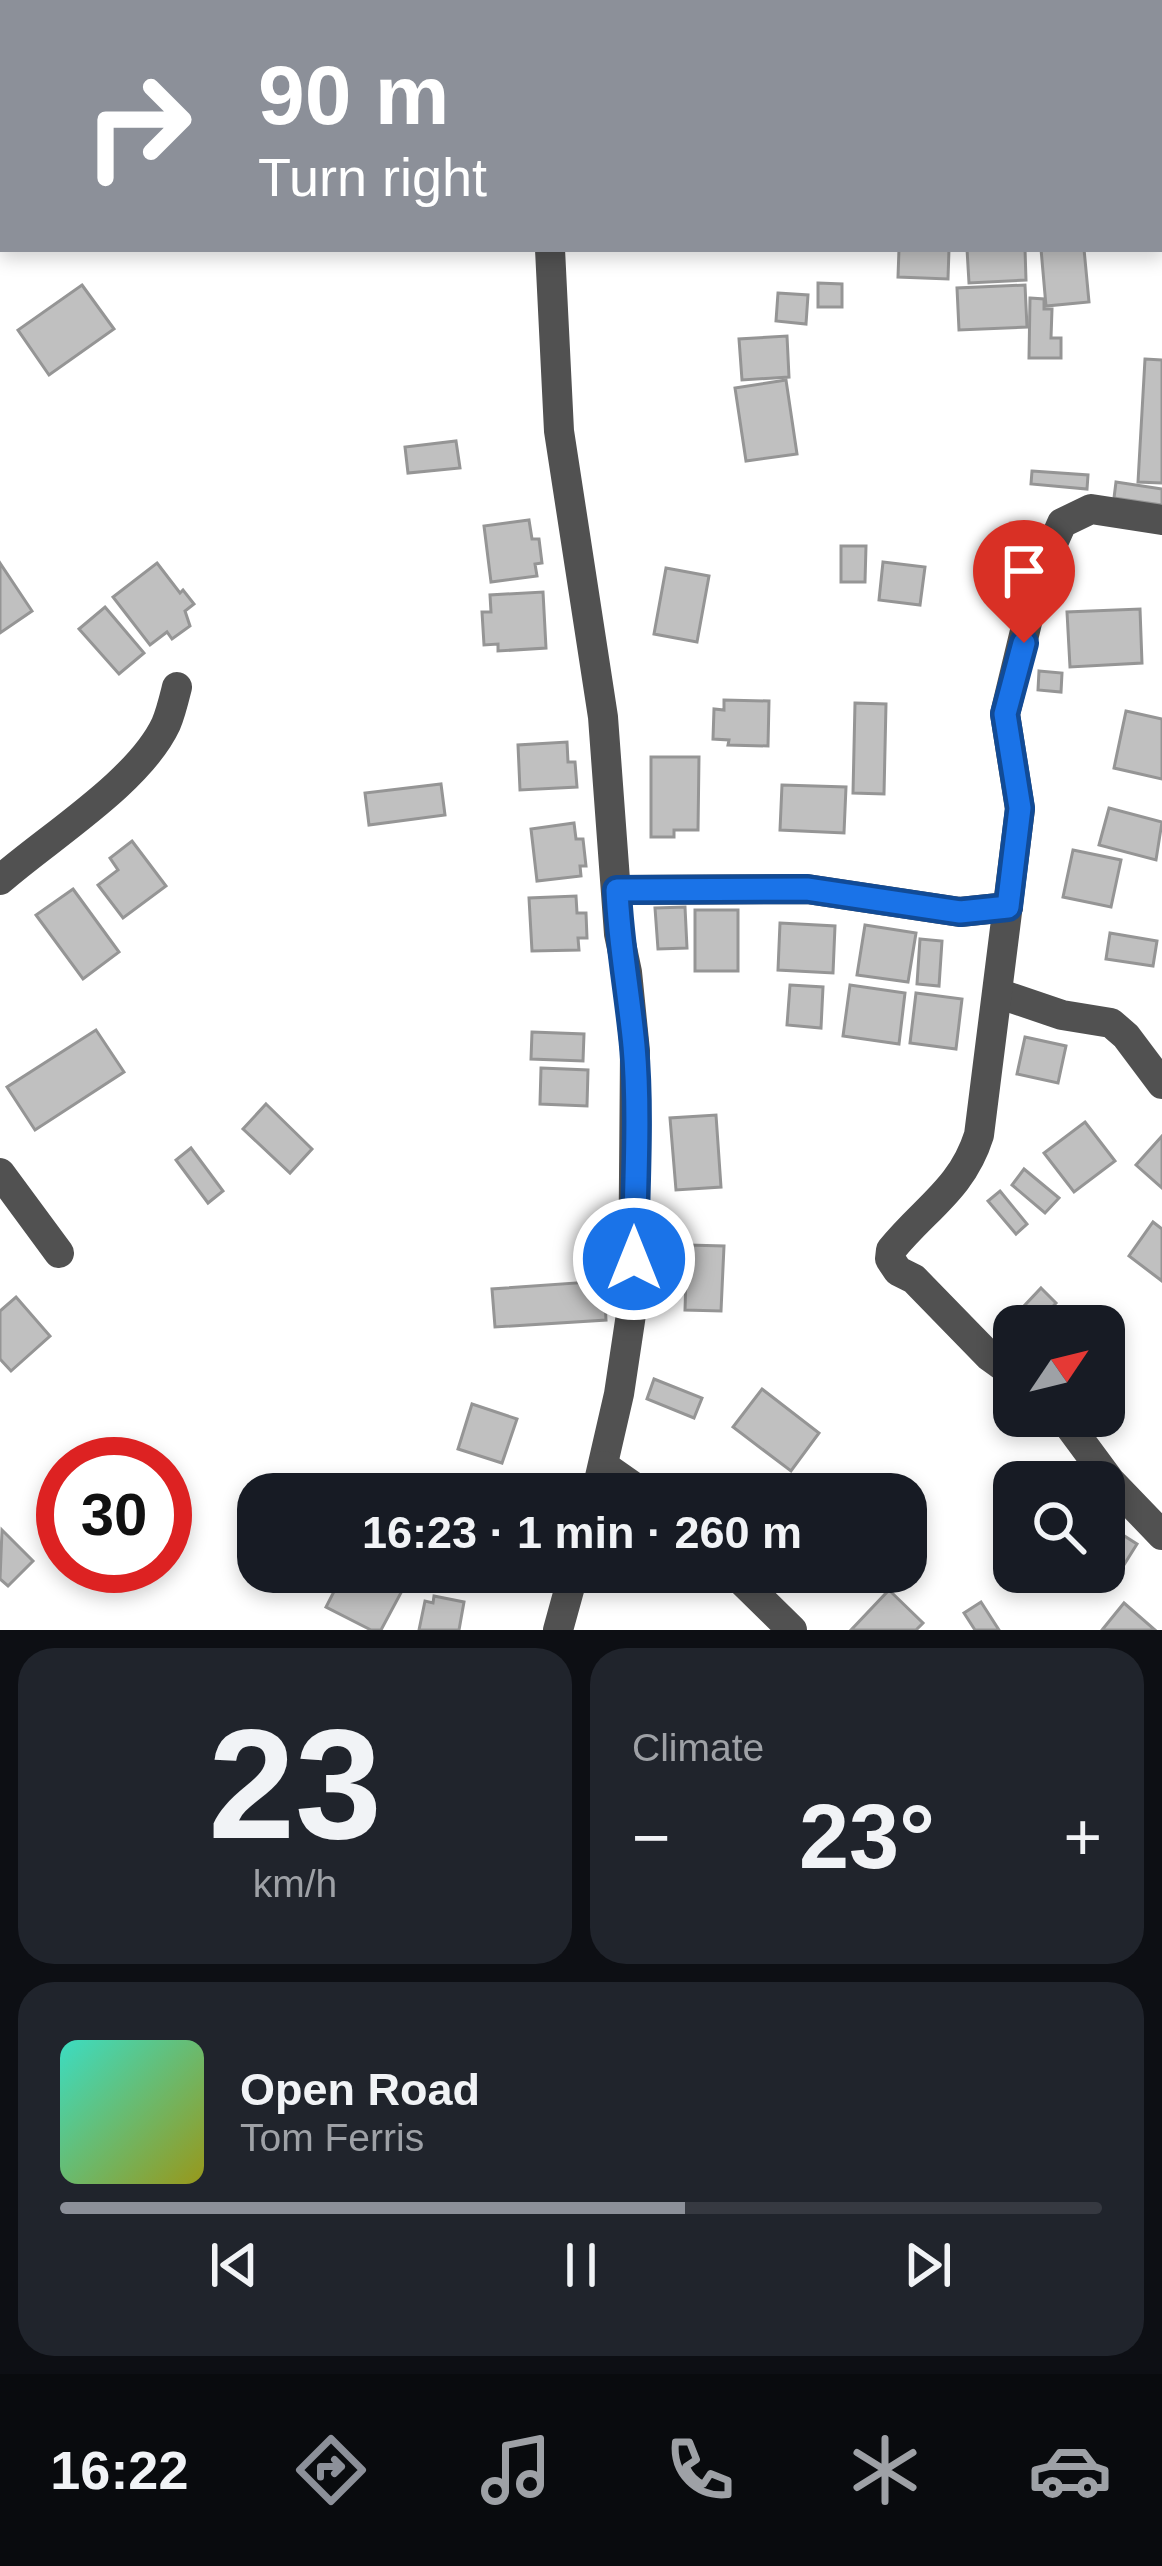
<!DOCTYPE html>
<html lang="en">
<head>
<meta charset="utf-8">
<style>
	body { margin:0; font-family:Arial,sans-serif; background:#20242c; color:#f1f3f6; height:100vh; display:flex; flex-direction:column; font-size:45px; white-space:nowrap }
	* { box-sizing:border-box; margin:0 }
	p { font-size:39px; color:#9ea1a6 }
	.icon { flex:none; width:66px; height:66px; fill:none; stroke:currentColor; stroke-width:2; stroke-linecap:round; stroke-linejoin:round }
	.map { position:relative; height:1630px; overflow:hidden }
	.details { display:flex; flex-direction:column; gap:18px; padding:18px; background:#0d0f14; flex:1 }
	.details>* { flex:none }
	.banner { position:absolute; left:0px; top:0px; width:1164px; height:252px; box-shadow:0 6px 18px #0003; background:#8c9099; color:#fff; overflow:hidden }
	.needle { width:78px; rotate:55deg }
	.tools { position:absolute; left:993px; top:1305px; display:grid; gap:24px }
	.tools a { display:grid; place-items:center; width:132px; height:132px; border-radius:24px; background:#171b24; box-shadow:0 6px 18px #0003; font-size:60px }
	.speed { position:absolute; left:36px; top:1437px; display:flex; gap:24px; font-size:60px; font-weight:700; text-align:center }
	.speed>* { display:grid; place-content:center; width:156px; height:156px; border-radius:50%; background:#171b24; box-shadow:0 6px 18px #0003; line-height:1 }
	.speed .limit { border:18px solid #d22; background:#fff; color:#111 }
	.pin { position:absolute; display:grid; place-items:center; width:102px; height:102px; color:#fff; margin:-123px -51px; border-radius:50% 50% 50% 0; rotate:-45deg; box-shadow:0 0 12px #0007 }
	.pin .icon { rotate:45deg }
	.me { position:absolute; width:132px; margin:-66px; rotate:0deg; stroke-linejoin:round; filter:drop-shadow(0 0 9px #0008) }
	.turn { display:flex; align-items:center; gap:42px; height:252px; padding:0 60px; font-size:54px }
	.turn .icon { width:156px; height:156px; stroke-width:2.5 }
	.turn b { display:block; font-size:84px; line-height:102px }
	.big { font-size:90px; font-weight:600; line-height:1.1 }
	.details .tile { flex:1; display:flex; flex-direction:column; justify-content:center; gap:18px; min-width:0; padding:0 42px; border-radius:36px; background:#20242c }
	.details .dial { align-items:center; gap:0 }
	.dial b { font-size:156px; line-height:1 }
	.song { display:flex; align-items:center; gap:36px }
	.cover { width:144px; height:144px; border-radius:18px; background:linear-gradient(135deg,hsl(170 70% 55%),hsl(60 70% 35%)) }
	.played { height:12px; border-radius:6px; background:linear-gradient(90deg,#8c9099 60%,#363941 60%) }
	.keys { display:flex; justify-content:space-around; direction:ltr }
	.heat { display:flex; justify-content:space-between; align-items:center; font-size:66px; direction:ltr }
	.details .tiles { flex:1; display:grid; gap:18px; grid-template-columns:1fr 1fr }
	.tile:last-child { grid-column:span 2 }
	.trip { position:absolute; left:237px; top:1473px; width:690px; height:120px; border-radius:36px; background:#171b24; box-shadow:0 6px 18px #0003; font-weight:600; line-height:120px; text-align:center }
	.dock { display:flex; height:192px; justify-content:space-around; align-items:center; background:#090b0e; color:#9ea1a6 }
	.dock .icon { width:84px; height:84px }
	.dock .active { color:#8c9099 }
	.dock b { font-size:54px; color:#f1f3f6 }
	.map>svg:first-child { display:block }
</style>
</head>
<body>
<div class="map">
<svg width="1162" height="1630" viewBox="0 0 1162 1630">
	<rect width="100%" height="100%" fill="#fff"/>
	<!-- building -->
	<g fill="#c0c0c0" stroke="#959595" stroke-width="3">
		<polygon points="899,249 949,249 948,279 898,277"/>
		<polygon points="967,249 1025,249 1026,280 969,283"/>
		<polygon points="1041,249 1084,249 1089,302 1046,306"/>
		<polygon points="818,283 842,284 842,307 818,307"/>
		<polygon points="82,285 114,329 49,375 18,330"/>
		<polygon points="1025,285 1027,327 959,330 957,288"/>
		<polygon points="778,293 808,295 806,324 776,321"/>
		<polygon points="1030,298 1044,299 1044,309 1052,309 1051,338 1061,338 1061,358 1029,358"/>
		<polygon points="787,336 789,377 742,380 739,339"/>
		<polygon points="1145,359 1162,360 1162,483 1138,482"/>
		<polygon points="786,380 797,454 746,461 735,388"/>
		<polygon points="456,441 460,468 408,473 405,447"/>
		<polygon points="1032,471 1088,475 1087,489 1031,484"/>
		<polygon points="1116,482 1162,489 1162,505 1114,498"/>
		<polygon points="529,520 532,539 539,539 542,563 535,564 537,576 491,582 484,526"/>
		<polygon points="841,546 866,546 865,582 841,582"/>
		<polygon points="883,562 925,567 920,605 879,600"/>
		<polygon points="0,563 32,611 0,633"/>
		<polygon points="157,563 180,593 183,590 194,604 185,611 190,626 172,639 167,632 150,645 113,597"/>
		<polygon points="666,568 709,576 697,642 654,634"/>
		<polygon points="543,592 546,648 498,651 498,644 484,645 482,612 491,612 490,595"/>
		<polygon points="105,607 144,653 119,674 79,629"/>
		<polygon points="1140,609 1142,663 1070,667 1067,612"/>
		<polygon points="1039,671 1062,673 1061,692 1038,690"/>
		<polygon points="724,700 769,701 768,746 728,745 729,740 713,739 714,709 724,710"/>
		<polygon points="855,703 886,704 884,794 853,793"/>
		<polygon points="1126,711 1162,719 1162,779 1114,768"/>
		<polygon points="567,742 568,762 575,762 577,787 520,790 518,745"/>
		<polygon points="651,757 699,757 698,830 674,830 674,837 651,837"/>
		<polygon points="441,784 445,815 369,825 365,793"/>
		<polygon points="782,785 846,787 844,833 780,830"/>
		<polygon points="1109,808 1162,822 1156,860 1099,845"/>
		<polygon points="574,823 576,839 583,839 586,866 580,866 581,876 537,881 531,829"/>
		<polygon points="132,841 166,886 123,918 98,885 118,870 110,858"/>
		<polygon points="1073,850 1121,860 1111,907 1063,897"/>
		<polygon points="73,889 119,952 83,979 36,915"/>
		<polygon points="576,896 577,913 586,913 587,938 578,938 579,950 532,951 529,898"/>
		<polygon points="685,907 687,948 658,949 655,908"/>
		<rect x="695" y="910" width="43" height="61"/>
		<polygon points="780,923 835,926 833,973 778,970"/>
		<polygon points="865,925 916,933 908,982 857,975"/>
		<polygon points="1110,933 1157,941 1153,966 1106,959"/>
		<polygon points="920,939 942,941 939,986 917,984"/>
		<polygon points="790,985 823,987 821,1028 787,1025"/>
		<polygon points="850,985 905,993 899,1044 843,1036"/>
		<polygon points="916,993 962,999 956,1049 910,1043"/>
		<polygon points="96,1030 124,1072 35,1130 7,1087"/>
		<polygon points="532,1032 584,1034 583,1061 531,1059"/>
		<polygon points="1025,1037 1066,1046 1058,1083 1017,1074"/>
		<polygon points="541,1068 588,1070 587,1106 540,1104"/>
		<polygon points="266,1104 312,1149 290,1173 243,1129"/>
		<polygon points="716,1115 721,1187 676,1190 670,1118"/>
		<polygon points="1085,1122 1115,1161 1074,1192 1044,1153"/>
		<polygon points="1162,1136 1162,1188 1136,1165"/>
		<polygon points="191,1148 223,1191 208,1203 176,1160"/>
		<polygon points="1024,1169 1059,1198 1045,1213 1012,1185"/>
		<polygon points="1000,1191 1027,1224 1016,1234 988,1201"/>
		<polygon points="1153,1222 1162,1229 1162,1281 1129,1256"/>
		<polygon points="687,1245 724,1246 721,1311 685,1310"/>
		<polygon points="604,1281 606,1320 495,1327 492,1289"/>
		<polygon points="1041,1288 1056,1303 1035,1326 1014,1327 1009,1322"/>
		<polygon points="16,1297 50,1336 11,1371 0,1359 0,1311"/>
		<polygon points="654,1379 702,1398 694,1418 647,1399"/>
		<polygon points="762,1389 819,1433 791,1471 733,1427"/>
		<polygon points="472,1404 517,1419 502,1463 458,1449"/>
		<polygon points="1104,1523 1137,1544 1112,1584 1093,1572 1104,1572"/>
		<polygon points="2,1530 33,1561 8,1586 0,1579"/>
		<polygon points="344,1572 370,1572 403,1589 381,1630 371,1630 326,1607"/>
		<polygon points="889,1590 923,1623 916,1630 851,1630"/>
		<polygon points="434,1596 464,1602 459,1630 419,1630 425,1601 433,1603"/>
		<polygon points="981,1602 999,1630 975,1630 964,1613"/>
		<polygon points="1124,1603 1155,1630 1102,1630"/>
	</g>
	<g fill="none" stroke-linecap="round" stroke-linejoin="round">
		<!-- minor -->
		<g stroke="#515151" stroke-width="30">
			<polyline points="514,0 514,3"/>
			<polyline points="1161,178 1162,178"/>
			<polyline points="550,249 559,431 603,717 619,934 627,972 635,1051 633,1301 619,1394 596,1494"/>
			<path d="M 0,880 C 49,837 139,782 166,724 C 171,712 174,699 177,687"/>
			<polyline points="617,890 807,889 960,912 1008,907"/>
			<polyline points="1000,994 1062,1015 1111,1023 1126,1036 1162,1084"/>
			<polyline points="0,1173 59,1253"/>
			<path d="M 1014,1374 L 989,1356 L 914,1279 L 898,1271 L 890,1259 L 891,1250 C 925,1208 962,1189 979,1135 L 1020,809 L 1005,714 L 1038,577 L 1062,523 L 1091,509 L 1162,520"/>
			<polyline points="1062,1416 1110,1481 1162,1535"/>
			<polyline points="604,1466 644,1494"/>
			<polyline points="733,1572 792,1630"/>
			<polyline points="558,1630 574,1572"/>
		</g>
	</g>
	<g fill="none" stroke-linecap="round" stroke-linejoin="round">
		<defs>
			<path id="route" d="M 634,1259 C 635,1192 640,1111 634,1046 C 629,993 619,942 617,890 L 807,889 L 960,912 L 1008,907 L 1020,808 L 1005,714 L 1024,643"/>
		</defs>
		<!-- route casing -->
		<use href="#route" stroke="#114b97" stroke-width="30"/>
		<!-- route -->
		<use href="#route" stroke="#1a73e8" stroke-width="21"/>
	</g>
</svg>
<div class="tools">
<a><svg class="needle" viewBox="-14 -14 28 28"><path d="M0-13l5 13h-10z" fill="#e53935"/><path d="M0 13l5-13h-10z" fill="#9ea1a6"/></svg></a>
<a><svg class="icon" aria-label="search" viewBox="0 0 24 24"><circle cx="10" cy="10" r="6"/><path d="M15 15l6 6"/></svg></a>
</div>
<div class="speed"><div class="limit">30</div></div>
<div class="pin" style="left:1024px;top:643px;background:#d93025"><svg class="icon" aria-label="arrive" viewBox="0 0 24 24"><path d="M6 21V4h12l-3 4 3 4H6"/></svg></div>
<svg class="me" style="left:634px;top:1259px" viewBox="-20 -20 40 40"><circle r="17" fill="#1a73e8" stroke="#fff" stroke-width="3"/><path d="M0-11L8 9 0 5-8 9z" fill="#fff"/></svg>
<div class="trip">16:23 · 1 min · 260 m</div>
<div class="banner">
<div class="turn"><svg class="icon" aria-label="right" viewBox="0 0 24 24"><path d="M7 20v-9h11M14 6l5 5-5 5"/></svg><div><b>90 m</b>Turn right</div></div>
</div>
</div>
<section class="details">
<div class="tiles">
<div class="tile dial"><b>23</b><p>km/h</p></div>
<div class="tile"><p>Climate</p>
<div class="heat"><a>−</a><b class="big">23°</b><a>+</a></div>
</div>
<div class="tile">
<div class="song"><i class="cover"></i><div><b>Open Road</b><p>Tom Ferris</p></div></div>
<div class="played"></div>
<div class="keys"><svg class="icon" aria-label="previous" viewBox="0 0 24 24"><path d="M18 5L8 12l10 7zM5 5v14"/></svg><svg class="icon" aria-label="pause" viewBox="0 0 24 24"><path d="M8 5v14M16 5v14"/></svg><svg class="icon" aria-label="next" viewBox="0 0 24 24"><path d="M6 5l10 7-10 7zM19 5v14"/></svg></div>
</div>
</div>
</section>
<nav class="dock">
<b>16:22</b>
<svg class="icon active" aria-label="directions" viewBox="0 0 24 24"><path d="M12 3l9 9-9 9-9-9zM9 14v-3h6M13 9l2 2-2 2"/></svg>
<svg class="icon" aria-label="music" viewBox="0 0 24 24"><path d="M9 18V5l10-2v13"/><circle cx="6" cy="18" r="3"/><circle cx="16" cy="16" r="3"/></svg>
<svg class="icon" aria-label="phone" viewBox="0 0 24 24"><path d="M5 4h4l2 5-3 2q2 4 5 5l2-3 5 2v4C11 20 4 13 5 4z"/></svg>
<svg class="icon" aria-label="climate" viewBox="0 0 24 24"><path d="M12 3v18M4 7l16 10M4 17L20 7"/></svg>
<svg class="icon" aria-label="car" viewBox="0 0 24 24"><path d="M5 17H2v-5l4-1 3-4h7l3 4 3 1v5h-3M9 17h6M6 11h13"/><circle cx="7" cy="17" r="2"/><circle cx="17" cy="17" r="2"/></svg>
</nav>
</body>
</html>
